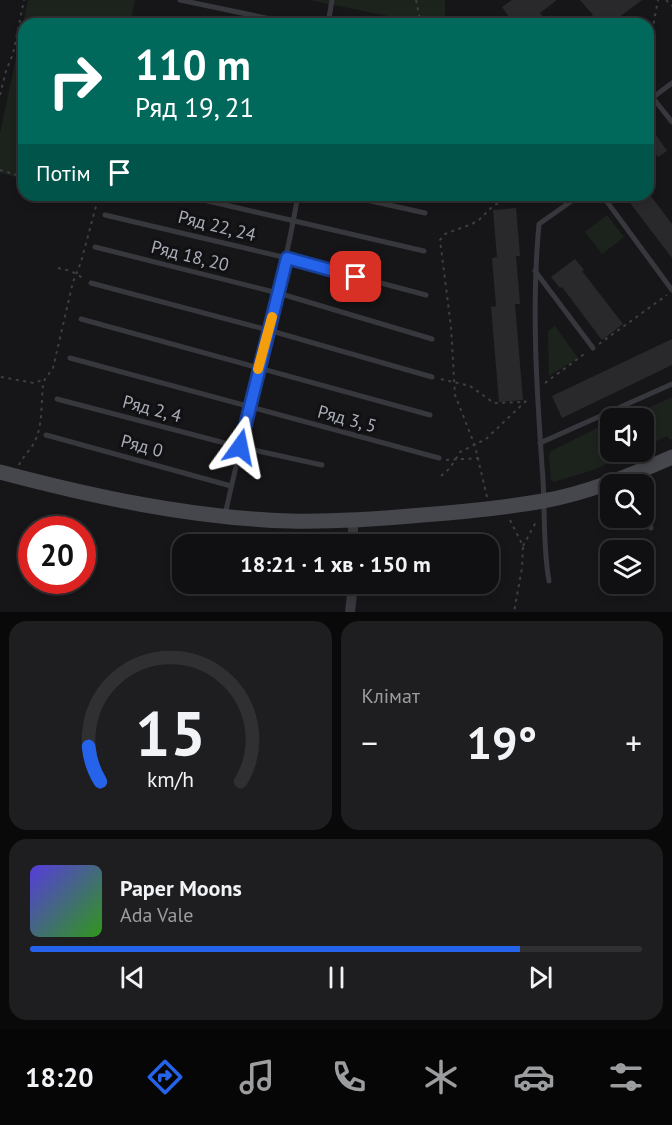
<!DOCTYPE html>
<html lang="uk">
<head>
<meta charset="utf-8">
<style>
	body { margin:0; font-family:"PT Sans",sans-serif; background:#1e1e20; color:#f1f3f6; height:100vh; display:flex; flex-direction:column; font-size:22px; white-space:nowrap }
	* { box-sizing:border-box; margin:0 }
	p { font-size:20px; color:#9c9d9f }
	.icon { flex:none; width:33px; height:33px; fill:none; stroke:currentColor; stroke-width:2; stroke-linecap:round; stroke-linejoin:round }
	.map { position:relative; height:612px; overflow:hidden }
	.details { display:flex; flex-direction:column; gap:9px; padding:9px; background:#09090a; flex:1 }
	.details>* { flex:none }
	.hud { position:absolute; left:18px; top:18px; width:636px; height:183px; border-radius:18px; box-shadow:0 3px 9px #0003,0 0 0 2px #303032; background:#00695c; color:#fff; overflow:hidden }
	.controls { position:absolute; left:600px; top:408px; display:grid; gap:12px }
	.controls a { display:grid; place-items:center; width:54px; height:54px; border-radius:12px; background:#101012; box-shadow:0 3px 9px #0003,0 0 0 2px #303032; font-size:30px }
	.speed { position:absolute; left:18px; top:516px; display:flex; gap:12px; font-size:30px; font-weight:700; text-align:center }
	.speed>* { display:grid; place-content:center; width:78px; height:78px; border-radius:50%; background:#101012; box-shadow:0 3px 9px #0003,0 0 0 2px #303032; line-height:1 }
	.speed .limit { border:9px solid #d22; background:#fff; color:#111 }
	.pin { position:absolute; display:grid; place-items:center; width:51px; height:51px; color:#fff; margin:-26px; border-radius:12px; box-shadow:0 3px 9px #0006 }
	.me { position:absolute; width:66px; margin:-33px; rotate:12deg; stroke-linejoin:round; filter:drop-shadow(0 0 4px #0008) }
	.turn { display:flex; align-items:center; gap:21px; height:126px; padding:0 18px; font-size:27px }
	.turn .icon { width:78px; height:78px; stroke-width:2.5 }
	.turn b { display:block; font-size:42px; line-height:51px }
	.then { display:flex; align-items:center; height:57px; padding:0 18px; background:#0003; gap:12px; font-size:22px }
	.big { font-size:45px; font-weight:800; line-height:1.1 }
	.details .tile { flex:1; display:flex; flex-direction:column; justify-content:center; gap:9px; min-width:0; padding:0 21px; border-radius:18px; background:#1e1e20 }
	.details .dial { align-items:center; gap:0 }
	.dial svg { height:156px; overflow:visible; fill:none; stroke:#303032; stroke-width:7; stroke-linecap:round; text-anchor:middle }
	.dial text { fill:#f1f3f6; stroke:none }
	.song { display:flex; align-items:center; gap:18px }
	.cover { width:72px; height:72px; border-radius:9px; background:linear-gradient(135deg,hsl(250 70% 55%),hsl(110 70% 35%)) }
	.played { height:6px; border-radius:3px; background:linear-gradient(90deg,#2563eb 80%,#303032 80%) }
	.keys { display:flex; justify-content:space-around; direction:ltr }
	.heat { display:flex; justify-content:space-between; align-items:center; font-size:33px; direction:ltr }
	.details .tiles { flex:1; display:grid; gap:9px; grid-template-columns:1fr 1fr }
	.tile:last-child { grid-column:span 2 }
	.trip { position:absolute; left:172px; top:534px; width:327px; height:60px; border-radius:18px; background:#101012; box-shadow:0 3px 9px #0003,0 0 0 2px #303032; font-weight:800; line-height:60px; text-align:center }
	.menu { display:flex; height:96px; justify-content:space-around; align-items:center; background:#060607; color:#9c9d9f }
	.menu .icon { width:42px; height:42px }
	.menu .active { color:#2563eb }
	.menu b { font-size:27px; color:#f1f3f6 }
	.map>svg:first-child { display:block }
</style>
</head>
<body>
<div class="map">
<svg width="672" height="612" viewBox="0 0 672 612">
	<rect width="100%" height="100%" fill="#161618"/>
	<!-- green -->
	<g fill="#1c231d">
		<polygon points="28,0 135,0 130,24 24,24 24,179 0,173 0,134"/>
		<polygon points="309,0 445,0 445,24 402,24 403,19"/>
		<polygon points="607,215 624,237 602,254 585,232"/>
		<polygon points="555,326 578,358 549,376 548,331"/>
		<polygon points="672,397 672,439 670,440 667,436 644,447 644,418 627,418"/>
		<polygon points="610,426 610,452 632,452 596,469 554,482 551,480 549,456 551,451 597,428 604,429"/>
	</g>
	<!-- building -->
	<g fill="#29292c">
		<polygon points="512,0 557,0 540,13 548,24 529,24 525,19 519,24 514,24 502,7"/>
		<polygon points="580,0 642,0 610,24 582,24 593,15"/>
		<polygon points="656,135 667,151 658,157 648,143"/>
		<polygon points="624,195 650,195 672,224 672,258"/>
		<polygon points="516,208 520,256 516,256 520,304 515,304 523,400 499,402 491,307 496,306 492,258 497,257 493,210"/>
		<polygon points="575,259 584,270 582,271 623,324 602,340 562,287 560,288 551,277"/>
		<polygon points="672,339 672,365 562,418 552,396"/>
	</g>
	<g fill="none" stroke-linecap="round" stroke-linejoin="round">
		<!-- path -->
		<g stroke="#3d3f44" stroke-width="2" stroke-dasharray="3 4.5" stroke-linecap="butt">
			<polyline points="416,0 421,24"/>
			<polyline points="666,0 672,6"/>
			<polyline points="648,53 658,0"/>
			<polyline points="648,60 653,86"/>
			<polyline points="0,95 6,71 13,54 24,0"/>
			<polyline points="0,170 24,177"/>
			<polyline points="58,268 71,271 83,278"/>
			<polyline points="599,344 667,295"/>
			<polyline points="1,377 34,383 45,379"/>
			<polyline points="441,379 470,386 494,403 524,402"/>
			<polyline points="545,383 587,352"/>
			<polyline points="446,460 479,458"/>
			<path d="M 19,465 C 23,456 31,450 35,441 C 43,424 41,403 43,385 L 45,379 L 53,368 L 73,282 L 81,262 L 99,195"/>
			<polyline points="441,476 450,468 460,452 486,439 528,399"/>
			<polyline points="487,497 475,446 455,395 451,327 440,240 445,234 472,224 480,219 494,205 523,195"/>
			<polyline points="510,520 523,546 522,568 514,612"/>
			<polyline points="523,546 536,522"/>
		</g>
		<!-- lane -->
		<g stroke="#37383d" stroke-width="5">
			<polyline points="180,0 295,24"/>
			<polyline points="328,24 332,0"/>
			<polyline points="653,98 672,122"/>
			<polyline points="648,101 672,83"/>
			<polyline points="182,195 424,251"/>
			<polyline points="344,195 425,213"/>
			<polyline points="597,195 605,199 672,290"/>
			<polyline points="105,215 287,258 426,295"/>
			<polyline points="95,247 278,293 432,339"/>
			<polyline points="535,271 593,348"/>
			<polyline points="91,283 268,330 432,377"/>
			<polyline points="81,319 430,415"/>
			<polyline points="70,358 439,458"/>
			<polyline points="57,399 240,447 322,465"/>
			<polyline points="46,435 231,486"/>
			<polyline points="540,443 672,384"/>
			<polyline points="644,510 651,528"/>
			<path d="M 225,515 C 248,408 279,303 298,195"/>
			<path d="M 549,581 C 543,548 545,514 543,480 C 537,395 531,309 539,224 L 580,195"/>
		</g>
		<!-- street -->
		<g stroke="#37383d" stroke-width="10">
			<polyline points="353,520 353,544"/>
			<polyline points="350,612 353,584"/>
		</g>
		<!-- secondary -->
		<path stroke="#45474d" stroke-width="15" d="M 0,472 C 94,497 192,518 290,521 C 334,522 378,519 422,515 C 462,512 503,508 543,501 C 588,493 631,475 672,457"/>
	</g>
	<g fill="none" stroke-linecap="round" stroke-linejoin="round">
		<defs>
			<polyline id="route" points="240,447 287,258 356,277"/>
		</defs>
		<!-- route casing -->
		<use href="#route" stroke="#184099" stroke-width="15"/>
		<!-- route -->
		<use href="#route" stroke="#2563eb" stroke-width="10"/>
		<!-- slow -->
		<polyline stroke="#f59e0b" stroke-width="10" points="258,369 272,317"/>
	</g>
	<g text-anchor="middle" stroke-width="6" stroke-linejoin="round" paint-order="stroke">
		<!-- street labels -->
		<g font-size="18" fill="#a8adb8" stroke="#111113">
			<text transform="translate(217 226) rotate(14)" y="6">Ряд 22, 24</text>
			<text transform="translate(190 256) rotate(14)" y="6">Ряд 18, 20</text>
			<text transform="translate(152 409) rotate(15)" y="6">Ряд 2, 4</text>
			<text transform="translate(347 419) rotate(15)" y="6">Ряд 3, 5</text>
			<text transform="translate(142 446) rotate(15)" y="6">Ряд 0</text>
		</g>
	</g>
</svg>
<div class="controls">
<a><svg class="icon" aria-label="sound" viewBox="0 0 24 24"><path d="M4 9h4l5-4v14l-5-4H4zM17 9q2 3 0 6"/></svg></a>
<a><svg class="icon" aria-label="search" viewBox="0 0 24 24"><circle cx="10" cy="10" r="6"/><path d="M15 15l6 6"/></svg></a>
<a><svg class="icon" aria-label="layers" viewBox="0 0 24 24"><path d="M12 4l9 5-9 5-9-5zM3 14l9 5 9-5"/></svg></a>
</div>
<div class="speed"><div class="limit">20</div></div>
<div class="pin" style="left:356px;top:277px;background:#d93025"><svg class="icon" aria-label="arrive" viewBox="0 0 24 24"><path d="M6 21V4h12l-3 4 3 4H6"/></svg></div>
<svg class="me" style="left:240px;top:447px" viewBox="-20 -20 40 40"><path d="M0-17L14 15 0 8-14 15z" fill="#2563eb" stroke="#fff" stroke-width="4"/></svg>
<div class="trip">18:21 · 1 хв · 150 m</div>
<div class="hud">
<div class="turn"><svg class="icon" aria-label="right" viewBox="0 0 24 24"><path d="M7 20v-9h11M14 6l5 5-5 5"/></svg><div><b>110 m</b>Ряд 19, 21</div></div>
<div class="then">Потім<svg class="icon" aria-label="arrive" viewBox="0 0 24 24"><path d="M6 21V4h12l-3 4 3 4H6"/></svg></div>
</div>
</div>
<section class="details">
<div class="tiles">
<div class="tile dial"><svg viewBox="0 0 100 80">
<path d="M14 69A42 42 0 1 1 86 69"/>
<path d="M14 69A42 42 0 0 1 8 51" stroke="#2563eb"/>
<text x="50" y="56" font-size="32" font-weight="700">15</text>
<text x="50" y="72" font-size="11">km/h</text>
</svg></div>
<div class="tile"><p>Клімат</p>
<div class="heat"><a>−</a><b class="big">19°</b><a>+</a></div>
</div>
<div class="tile">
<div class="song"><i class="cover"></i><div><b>Paper Moons</b><p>Ada Vale</p></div></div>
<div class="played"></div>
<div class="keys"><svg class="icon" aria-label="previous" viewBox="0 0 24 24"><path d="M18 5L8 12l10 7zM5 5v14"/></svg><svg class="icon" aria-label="pause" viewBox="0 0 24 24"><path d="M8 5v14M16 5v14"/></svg><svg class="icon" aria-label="next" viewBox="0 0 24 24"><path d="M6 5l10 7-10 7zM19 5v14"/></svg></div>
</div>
</div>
</section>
<nav class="menu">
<b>18:20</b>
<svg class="icon active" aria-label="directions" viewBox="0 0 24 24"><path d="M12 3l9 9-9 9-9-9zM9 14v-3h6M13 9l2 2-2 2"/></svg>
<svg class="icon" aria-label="music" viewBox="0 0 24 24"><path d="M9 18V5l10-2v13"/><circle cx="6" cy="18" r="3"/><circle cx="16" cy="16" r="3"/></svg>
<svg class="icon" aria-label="phone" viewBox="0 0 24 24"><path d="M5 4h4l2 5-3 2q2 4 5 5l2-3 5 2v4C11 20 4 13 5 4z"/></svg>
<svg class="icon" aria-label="climate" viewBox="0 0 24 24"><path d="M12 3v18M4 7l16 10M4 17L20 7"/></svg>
<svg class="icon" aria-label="car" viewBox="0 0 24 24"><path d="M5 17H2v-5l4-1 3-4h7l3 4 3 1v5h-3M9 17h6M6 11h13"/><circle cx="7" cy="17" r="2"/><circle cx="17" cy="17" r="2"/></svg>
<svg class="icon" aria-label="filters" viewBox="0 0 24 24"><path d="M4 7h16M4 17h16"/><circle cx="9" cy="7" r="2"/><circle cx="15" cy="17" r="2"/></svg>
</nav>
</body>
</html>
